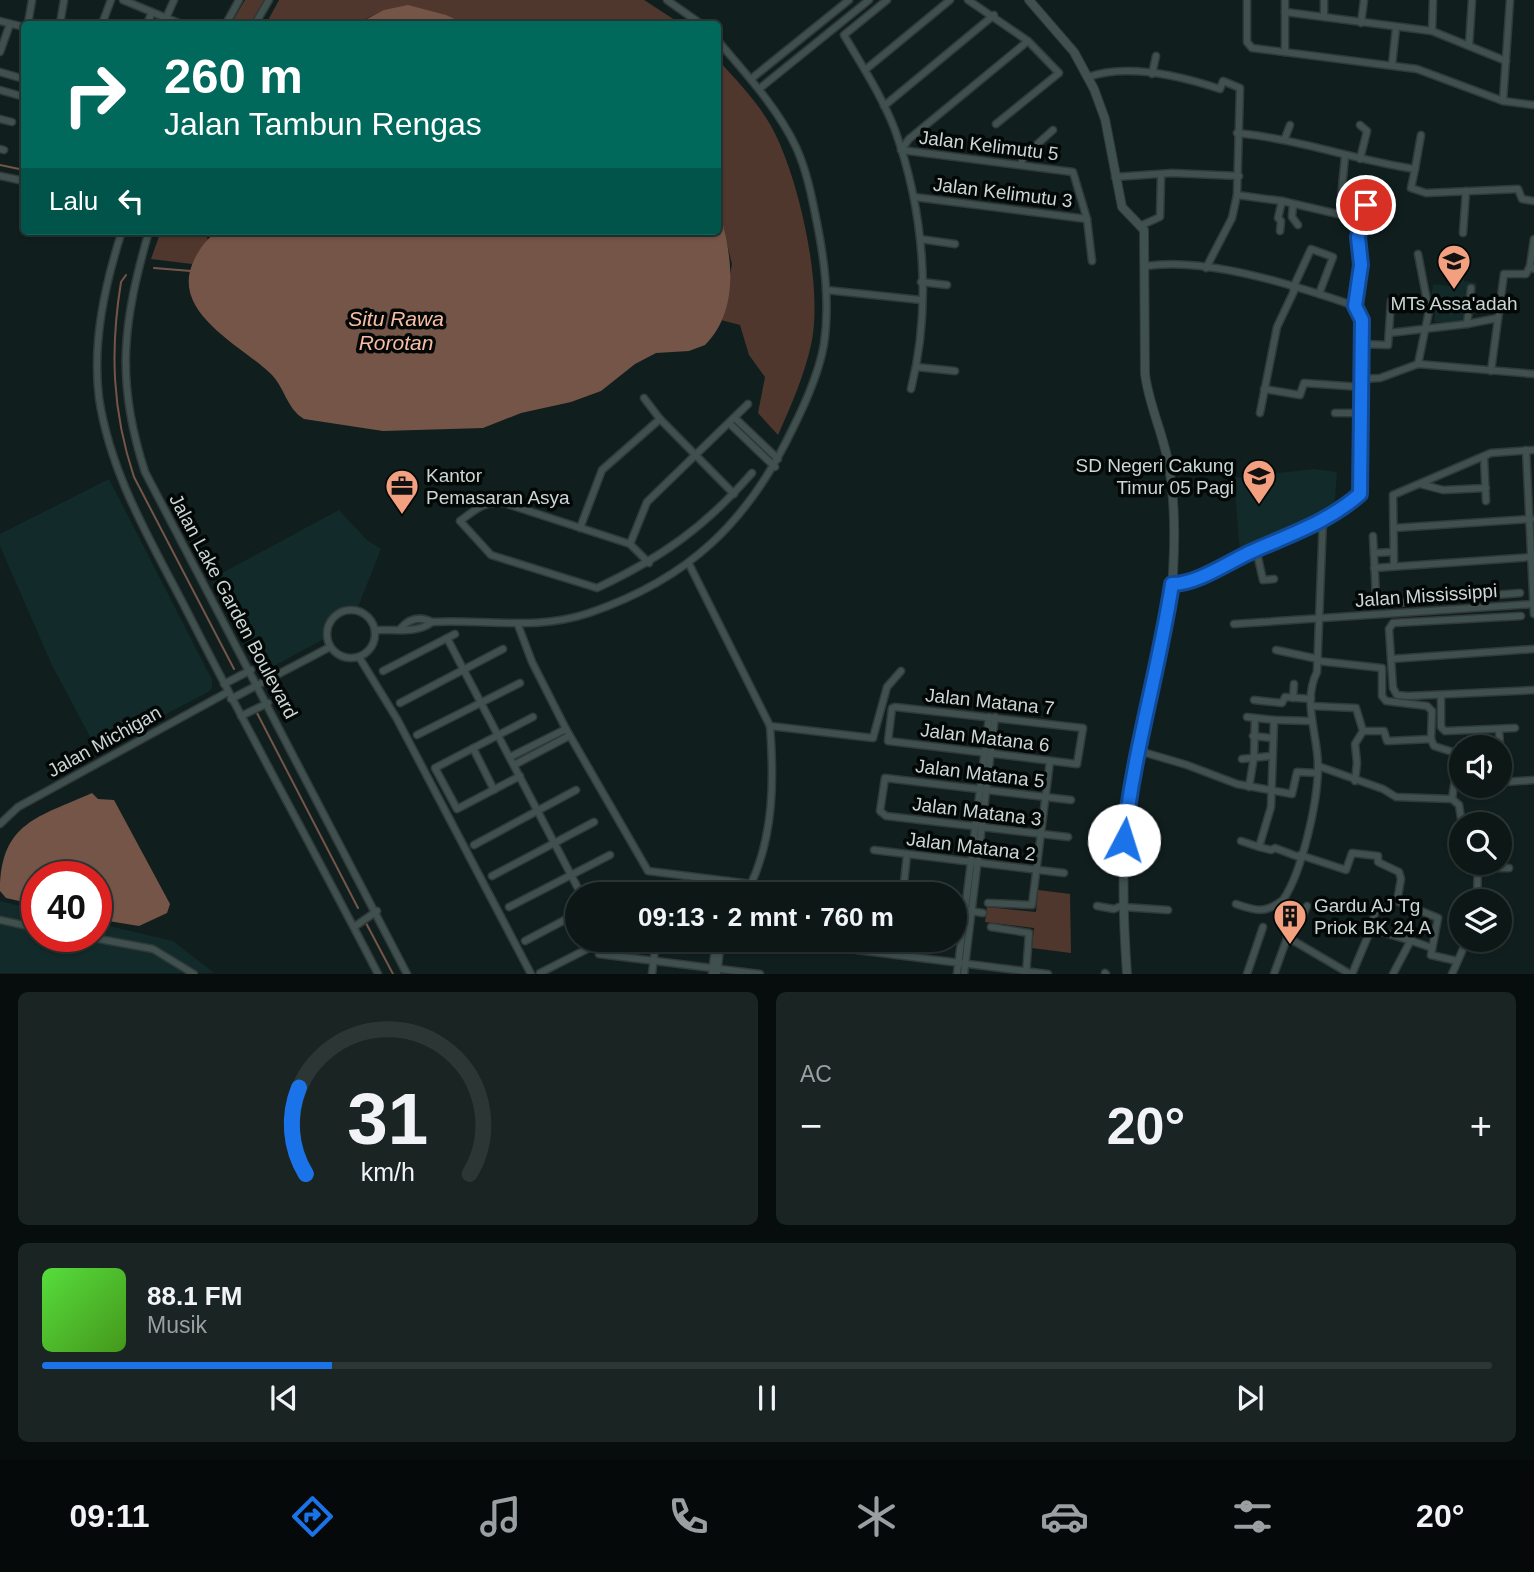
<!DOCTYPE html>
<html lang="id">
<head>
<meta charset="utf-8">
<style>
	body { margin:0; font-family:Arial,sans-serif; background:#1a2423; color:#f1f3f6; height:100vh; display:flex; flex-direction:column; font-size:26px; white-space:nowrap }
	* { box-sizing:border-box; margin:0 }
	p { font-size:23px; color:#9a9fa1 }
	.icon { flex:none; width:38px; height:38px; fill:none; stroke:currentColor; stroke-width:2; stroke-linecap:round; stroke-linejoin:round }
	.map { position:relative; height:974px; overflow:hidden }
	.panel { display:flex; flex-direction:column; gap:18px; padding:18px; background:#070d0c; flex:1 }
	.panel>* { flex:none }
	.top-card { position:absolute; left:21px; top:21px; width:700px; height:214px; border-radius:7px; box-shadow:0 2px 5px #0004,0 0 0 2px #2c3635; background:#00695c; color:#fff; overflow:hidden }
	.controls { position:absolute; left:1449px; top:735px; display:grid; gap:14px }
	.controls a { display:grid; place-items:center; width:63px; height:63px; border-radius:50%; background:#0c1716; box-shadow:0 2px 5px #0004,0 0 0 2px #2c3635; font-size:35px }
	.speed { position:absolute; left:21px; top:861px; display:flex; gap:14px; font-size:35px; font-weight:700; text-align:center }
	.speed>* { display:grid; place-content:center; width:91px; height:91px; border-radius:50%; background:#0c1716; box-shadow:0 2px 5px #0004,0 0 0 2px #2c3635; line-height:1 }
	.speed .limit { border:10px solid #d22; background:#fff; color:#111 }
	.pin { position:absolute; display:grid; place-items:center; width:60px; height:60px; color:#fff; margin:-30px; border:4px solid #fff; border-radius:50%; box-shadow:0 2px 7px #0007 }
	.me { position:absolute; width:77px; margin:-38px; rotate:5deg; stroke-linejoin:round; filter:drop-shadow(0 0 5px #0008) }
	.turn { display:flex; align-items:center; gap:24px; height:147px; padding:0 28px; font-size:32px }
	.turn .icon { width:91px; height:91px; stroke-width:2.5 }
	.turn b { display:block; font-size:49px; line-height:60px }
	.then { display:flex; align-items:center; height:66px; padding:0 28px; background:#0003; gap:14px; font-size:26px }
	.big { font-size:52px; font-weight:800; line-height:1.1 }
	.panel .tile { flex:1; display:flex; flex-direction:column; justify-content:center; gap:10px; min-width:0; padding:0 24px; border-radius:10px; background:#1a2423 }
	.panel .dial { align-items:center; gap:0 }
	.dial svg { height:182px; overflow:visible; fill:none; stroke:#2c3635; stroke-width:7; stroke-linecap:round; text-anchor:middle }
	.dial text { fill:#f1f3f6; stroke:none }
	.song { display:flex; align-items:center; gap:21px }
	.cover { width:84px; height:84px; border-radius:10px; background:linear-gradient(135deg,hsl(110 70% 55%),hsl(100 70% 35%)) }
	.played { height:7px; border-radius:4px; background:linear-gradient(90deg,#1a73e8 20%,#2c3635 20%) }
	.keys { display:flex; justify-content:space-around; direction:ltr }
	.heat { display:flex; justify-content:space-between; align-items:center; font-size:38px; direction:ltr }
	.panel .tiles { flex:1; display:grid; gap:18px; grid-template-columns:1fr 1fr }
	.tile:last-child { grid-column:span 2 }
	.trip { position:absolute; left:565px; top:882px; width:402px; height:70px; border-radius:35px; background:#0c1716; box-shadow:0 2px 5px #0004,0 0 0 2px #2c3635; font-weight:800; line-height:70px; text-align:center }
	.tab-bar { display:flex; height:112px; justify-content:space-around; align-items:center; background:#050909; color:#9a9fa1 }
	.tab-bar .icon { width:49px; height:49px }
	.tab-bar .current { color:#1a73e8 }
	.tab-bar b { font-size:32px; color:#f1f3f6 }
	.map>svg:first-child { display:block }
</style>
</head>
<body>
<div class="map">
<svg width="1534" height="974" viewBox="0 0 1534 974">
	<rect width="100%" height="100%" fill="#101f1e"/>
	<!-- built -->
	<g fill="#122a29">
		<polygon points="1452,266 1465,268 1464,281 1477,283 1473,317 1459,323 1434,322 1436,303 1431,297 1433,284 1450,286"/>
		<polygon points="1313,469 1337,472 1334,511 1318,521 1240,553 1234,478"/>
		<polygon points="109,479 212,680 212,687 210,691 97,750 51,663 0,546 0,534"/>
		<polygon points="339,510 367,540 381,549 358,607 335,613 324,639 270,668 258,666 211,579"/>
		<polygon points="0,901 37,910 37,936 96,936 96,923 173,941 214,973 0,973"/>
	</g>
	<!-- green -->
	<g fill="#50372d">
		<polygon points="245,0 264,0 250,24 231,24"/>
		<path d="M 279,0 L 644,0 L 681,24 L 467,24 C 428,7 394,0 357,24 L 266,24 Z"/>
		<path d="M 718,60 C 737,81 757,101 771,126 C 799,176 824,289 811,345 C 804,376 791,406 778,435 L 758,413 L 765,377 L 749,355 L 740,325 L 721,320 L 732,264 L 718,208 Z"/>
		<polygon points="161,231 201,231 208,239 192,264 151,259"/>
		<polygon points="1038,890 1070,894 1071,953 1032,948 1034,928 985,922 987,907 1036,912"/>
	</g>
	<!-- water -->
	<g fill="#755548">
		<polygon points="408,5 446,15 466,24 357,24 384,10"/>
		<path d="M 718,208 C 732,251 741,309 705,345 L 689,351 L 656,353 L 635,364 L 601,391 L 571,402 L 521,413 L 483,428 L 383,431 L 304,419 C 286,408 285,387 270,373 C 239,344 167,311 195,258 C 201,247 208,236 220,231 L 718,231 Z"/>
		<path d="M 92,793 L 98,799 L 114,800 L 170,904 L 167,913 L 139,926 L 96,919 L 96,877 L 37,877 L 37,905 L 6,898 L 0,891 C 0,822 39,817 92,793 Z"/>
	</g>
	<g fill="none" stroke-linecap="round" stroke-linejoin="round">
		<!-- stream -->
		<g stroke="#755548" stroke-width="2">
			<polyline points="0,165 24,170"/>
			<polyline points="207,231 212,237"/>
			<polyline points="154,268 191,271"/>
			<path d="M 126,275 L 121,282 C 110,350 112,411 134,477 L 234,669"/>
			<polyline points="257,713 358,908"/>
			<polyline points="366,923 393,974"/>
		</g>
		<defs>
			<g id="street">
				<polyline points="123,0 181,24"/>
				<polyline points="667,0 701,24"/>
				<path d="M 887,0 L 844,35 C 862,66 882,96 895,130 C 924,211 932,305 911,389"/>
				<polyline points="968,0 1028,41 1059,73 996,124"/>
				<polyline points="1247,0 1247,42 1252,48 1417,69 1503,101 1534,105"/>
				<polyline points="1285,0 1285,52"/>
				<polyline points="1324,0 1324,17"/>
				<polyline points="1285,12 1432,31 1506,61"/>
				<polyline points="166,18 174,0"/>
				<polyline points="0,21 24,27"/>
				<polyline points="1361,23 1364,0"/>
				<polyline points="28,24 32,0"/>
				<polyline points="60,24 64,0"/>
				<polyline points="102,24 111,0"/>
				<polyline points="147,24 152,12"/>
				<polyline points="226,24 239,0"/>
				<polyline points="255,24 269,0"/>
				<polyline points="1432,31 1433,0"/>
				<polyline points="1028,41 909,139 901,150 1073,172 1087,219 1092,261"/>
				<polyline points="1469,46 1472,0"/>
				<polyline points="0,52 10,24"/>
				<polyline points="1392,65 1396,28"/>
				<polyline points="865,70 950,0"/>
				<polyline points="0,72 24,79"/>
				<polyline points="1152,74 1156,56"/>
				<path d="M 1088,77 C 1128,63 1181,76 1220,89 L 1223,81 L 1240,88 L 1237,195 L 1232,218 L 1206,268"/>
				<polyline points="751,79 849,0"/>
				<polyline points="759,89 869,0"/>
				<polyline points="0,90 21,96"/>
				<polyline points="1503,101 1510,0"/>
				<polyline points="884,106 994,15"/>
				<polyline points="0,119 12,122"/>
				<path d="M 1237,133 C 1298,139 1355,160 1415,169 L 1411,188 L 1426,193 L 1518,189 L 1522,199 L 1534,201"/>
				<polyline points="1285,138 1290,125"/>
				<polyline points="0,149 4,150"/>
				<polyline points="1360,159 1367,131 1360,125"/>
				<polyline points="1021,165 1023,157 1053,130"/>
				<polyline points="1415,169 1421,135"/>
				<polyline points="0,176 24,181"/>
				<polyline points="1115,177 1172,173 1239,176"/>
				<polyline points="1237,195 1282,201 1342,215"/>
				<polyline points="914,197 1087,219"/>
				<polyline points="1293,204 1292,217 1298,225"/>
				<polyline points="1142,225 1160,217 1161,175"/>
				<path d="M 122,231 C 105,284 92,342 99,398 C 111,478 154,546 190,617 C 251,737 316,854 378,974"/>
				<path d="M 149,231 C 123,322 115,380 145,472 L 407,974"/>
				<polyline points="1280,231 1281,221 1278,218 1282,201"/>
				<polyline points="1463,233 1466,191"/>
				<polyline points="920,239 955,244"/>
				<polyline points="1534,239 1530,266 1534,269"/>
				<path d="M 1146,266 C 1207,257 1297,286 1355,306"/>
				<polyline points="921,282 947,285"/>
				<polyline points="1293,288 1311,249 1333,257 1319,294"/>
				<polyline points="826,290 921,300"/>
				<polyline points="1467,324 1498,318"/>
				<polyline points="1389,333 1467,324 1471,288"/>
				<polyline points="1361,344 1388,345 1391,301"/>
				<polyline points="1418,364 1429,311 1418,254"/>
				<polyline points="916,367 955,371"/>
				<polyline points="1491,371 1504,274 1526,274 1530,266"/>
				<polyline points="1361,379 1380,378 1418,364 1534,374"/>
				<polyline points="1264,389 1300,395 1304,383 1361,387"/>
				<polyline points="644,398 660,419 734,494"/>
				<polyline points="1260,413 1277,327 1295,289"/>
				<polyline points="1335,413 1361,413"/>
				<polyline points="735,418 778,459"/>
				<polyline points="730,424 775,467"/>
				<polyline points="1526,450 1534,614"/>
				<polyline points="1484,456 1486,501"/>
				<polyline points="1420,484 1443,490 1486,488"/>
				<polyline points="580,528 602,470 660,419"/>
				<polyline points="1394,528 1531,519"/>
				<polyline points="1373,536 1376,597 1383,604 1520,593"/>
				<polyline points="630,544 647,502 748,404"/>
				<polyline points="1256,549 1263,580 1274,579"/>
				<polyline points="1374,553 1393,552"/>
				<path d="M 649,563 L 630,544 L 504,503 C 485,500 475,510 460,521 L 491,555 L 597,588 C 661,558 705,527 752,473"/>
				<polyline points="689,564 770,726 873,738 887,687 901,671"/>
				<polyline points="1394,566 1393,495 1491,453 1534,450"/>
				<polyline points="1374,568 1532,557"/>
				<path d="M 1172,584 C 1194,584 1219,567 1238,558 C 1280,538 1324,525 1360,494 L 1362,320 L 1355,306 L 1361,265 L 1358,237 L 1367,205 L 1341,199 L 1345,156"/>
				<circle cx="351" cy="634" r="24"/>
				<polyline points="1521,616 1393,623 1389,629 1393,688 1397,695 1408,696 1534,690"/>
				<polyline points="1234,624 1534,604"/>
				<polyline points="518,625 532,662 566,729 648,871 833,894"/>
				<path d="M 401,628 C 410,618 420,616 432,622 C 485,619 536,631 589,613 C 689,579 748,522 793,428 C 806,402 819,373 824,344 C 830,304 825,262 817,223 C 812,198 807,171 796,147 C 777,107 746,74 718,41"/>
				<path d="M 376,630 C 394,629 417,634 432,622"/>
				<polyline points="447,638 581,894"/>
				<polyline points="1276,650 1318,659"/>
				<polyline points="359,657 397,719 531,974"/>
				<polyline points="1391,659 1534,649"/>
				<polyline points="1318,661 1382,668 1382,696 1386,701 1427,706 1432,711 1431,739 1387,741 1384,731 1363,731"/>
				<polyline points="383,671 455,634"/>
				<polyline points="224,684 251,670"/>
				<polyline points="1441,695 1441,727 1445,731 1515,728"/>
				<polyline points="1293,698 1294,684"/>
				<polyline points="231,699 330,647"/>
				<polyline points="1254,700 1282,703 1285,697 1311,699"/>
				<polyline points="400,703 503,649"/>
				<polyline points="1311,706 1356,708 1363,731 1355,744 1357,763 1355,781"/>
				<polygon points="895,707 1083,728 1077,764 888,741 892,708"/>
				<polyline points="241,716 268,703"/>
				<polyline points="1274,720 1312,721"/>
				<polyline points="1499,730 1500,747"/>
				<polyline points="417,735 520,683"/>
				<polyline points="1253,736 1272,738"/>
				<polyline points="1431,739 1434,746 1459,754 1452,799"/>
				<polyline points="473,748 494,790"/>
				<polyline points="1136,750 1187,765 1237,784 1292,794 1297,772 1317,773"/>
				<polyline points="1500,750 1501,777 1505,782 1534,780"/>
				<polyline points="510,757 566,729"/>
				<polyline points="1242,759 1271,756"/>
				<polyline points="514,765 569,736"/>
				<polyline points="1318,766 1383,789 1396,797 1452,799 1459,805 1462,824"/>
				<polyline points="520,776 457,809 435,768 533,717"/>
				<polyline points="1249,787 1254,757 1255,718"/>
				<polyline points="0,824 18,807 228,692"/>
				<polyline points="1068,837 886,816 880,811 885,778 1071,800"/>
				<polyline points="1241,841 1259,847 1271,807 1274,720 1247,717"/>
				<polyline points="474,845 576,790"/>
				<polyline points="1259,847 1271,850 1275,848 1299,857"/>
				<polyline points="874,850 1064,873"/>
				<polyline points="1300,855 1346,870 1352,853 1378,856 1378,862 1399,872 1401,879 1397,901 1438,918 1431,955 1457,961"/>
				<polyline points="1478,868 1509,868"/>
				<polyline points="492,876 594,822"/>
				<path d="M 751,884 C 774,834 774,779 770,726"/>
				<polyline points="869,888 916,894"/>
				<polyline points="903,893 907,854"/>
				<polyline points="661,894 662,885 708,891"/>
				<polyline points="722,894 724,881"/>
				<polyline points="727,894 728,881"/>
				<polyline points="1477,901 1478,863"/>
				<polyline points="988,903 1032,905 1050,761"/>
				<path d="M 1236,904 C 1257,911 1264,914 1283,900"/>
				<polyline points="1097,906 1114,909 1123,905"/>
				<polyline points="509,907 610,855"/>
				<polyline points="1123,907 1168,910"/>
				<polyline points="956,909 983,913"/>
				<polyline points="1294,919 1302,917 1307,906"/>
				<polyline points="0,920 37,928"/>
				<polyline points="354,927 377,911"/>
				<polyline points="991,927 1029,933 1026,974"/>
				<path d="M 1371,929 C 1391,935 1411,940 1432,948"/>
				<polyline points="83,936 153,949 194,974"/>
				<polyline points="1287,937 1350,974"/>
				<polyline points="781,940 847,948"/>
				<polyline points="525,941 578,913"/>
				<polyline points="857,950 1048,974"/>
				<polyline points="599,954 760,974"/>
				<polyline points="897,955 898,940"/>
				<polyline points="540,973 593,946 595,940"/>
				<polyline points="1105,973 1106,974"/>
				<polyline points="652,974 656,940"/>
				<polyline points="712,974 716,940"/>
				<polyline points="717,974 721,940"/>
				<polyline points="957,974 989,717"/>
				<polyline points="964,974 995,717"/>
				<polyline points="1247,974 1263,927"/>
				<path d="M 1274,974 L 1294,919 L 1283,900 C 1302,872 1318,802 1318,766 C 1318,735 1302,701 1317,672 L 1323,519"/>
				<polyline points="1352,974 1371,929 1377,903"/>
				<polyline points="1393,974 1411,940"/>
				<polyline points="1452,974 1467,940"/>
			</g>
			<path id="secondary" d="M 1029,0 L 1074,52 L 1094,89 L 1105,119 L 1122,207 L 1144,230 L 1145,374 C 1149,406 1164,435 1169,467 C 1175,501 1175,539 1173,573 C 1169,639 1145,702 1133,766 C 1121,835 1122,904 1127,974"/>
		</defs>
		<!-- street casing -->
		<use href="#street" stroke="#313a39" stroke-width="9"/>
		<!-- secondary casing -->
		<use href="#secondary" stroke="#313a39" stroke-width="10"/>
		<!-- street -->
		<use href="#street" stroke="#3f504e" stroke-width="6"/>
		<!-- secondary -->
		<use href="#secondary" stroke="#3f504e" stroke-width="8"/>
	</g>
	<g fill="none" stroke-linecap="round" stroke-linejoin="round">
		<defs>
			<path id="route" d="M 1124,840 C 1133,753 1159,670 1172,584 C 1198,584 1230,561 1253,551 C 1291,534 1328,522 1360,494 L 1362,320 L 1355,306 L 1361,265 L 1358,237 L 1366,205"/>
		</defs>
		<!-- route casing -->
		<use href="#route" stroke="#114b97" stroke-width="18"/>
		<!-- route -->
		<use href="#route" stroke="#1a73e8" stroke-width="12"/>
	</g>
	<!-- icons -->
	<defs>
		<symbol id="school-pin" viewBox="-11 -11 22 30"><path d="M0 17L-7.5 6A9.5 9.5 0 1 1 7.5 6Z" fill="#f2a07f" stroke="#030807"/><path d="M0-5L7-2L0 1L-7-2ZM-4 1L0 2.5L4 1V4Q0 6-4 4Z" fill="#111"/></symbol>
		<symbol id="office-pin" viewBox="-11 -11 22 30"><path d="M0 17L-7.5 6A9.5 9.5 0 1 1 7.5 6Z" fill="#f2a07f" stroke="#030807"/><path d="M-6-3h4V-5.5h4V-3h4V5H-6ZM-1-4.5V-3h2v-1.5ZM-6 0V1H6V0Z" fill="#111"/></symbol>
		<symbol id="building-pin" viewBox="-11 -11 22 30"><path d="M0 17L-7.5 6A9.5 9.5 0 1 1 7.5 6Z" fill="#f2a07f" stroke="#030807"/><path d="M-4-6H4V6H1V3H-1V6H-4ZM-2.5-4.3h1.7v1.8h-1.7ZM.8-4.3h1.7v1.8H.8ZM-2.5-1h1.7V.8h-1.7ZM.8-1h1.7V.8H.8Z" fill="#111"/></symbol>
	</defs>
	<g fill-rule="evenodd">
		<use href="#school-pin" x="1435" y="242" width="38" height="52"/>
		<use href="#school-pin" x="1240" y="457" width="38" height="52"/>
		<use href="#office-pin" x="383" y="467" width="38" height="52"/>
		<use href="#building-pin" x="1271" y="897" width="38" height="52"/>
	</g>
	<g text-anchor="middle" stroke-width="7" stroke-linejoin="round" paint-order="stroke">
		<!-- street labels -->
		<g font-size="19" fill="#ccd6d5" stroke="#030807">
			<text transform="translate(989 145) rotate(7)" y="7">Jalan Kelimutu 5</text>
			<text transform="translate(1003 192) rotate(7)" y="7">Jalan Kelimutu 3</text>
			<text transform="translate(1426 595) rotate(-4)" y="7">Jalan Mississippi</text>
			<text transform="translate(234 606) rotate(62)" y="7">Jalan Lake Garden Boulevard</text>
			<text transform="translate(990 701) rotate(6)" y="7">Jalan Matana 7</text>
			<text transform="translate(985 737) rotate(7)" y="7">Jalan Matana 6</text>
			<text transform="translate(104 741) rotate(-29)" y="7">Jalan Michigan</text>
			<text transform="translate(980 773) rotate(7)" y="7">Jalan Matana 5</text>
			<text transform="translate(977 811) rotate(7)" y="7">Jalan Matana 3</text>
			<text transform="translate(971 846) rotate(7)" y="7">Jalan Matana 2</text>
		</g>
		<!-- poi labels -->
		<g font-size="19" fill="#ccd6d5" stroke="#030807" text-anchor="start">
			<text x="1454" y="310" text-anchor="middle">MTs Assa'adah</text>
			<text x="1234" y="472" text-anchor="end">SD Negeri Cakung<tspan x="1234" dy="22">Timur 05 Pagi</tspan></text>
			<text x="426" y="482">Kantor<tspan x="426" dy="22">Pemasaran Asya</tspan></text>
			<text x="1314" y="912">Gardu AJ Tg<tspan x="1314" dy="22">Priok BK 24 A</tspan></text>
		</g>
		<!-- water labels -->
		<g font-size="21" font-style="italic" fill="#f9bca3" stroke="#030807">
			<text x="396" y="326">Situ Rawa<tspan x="396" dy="24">Rorotan</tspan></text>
		</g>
	</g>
</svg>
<div class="controls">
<a><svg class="icon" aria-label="sound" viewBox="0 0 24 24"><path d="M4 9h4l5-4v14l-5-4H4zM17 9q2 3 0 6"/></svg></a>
<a><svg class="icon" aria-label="search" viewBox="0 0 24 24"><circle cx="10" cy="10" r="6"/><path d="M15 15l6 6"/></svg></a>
<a><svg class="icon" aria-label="layers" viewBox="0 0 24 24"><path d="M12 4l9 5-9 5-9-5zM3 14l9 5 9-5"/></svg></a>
</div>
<div class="speed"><div class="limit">40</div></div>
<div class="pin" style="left:1366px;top:205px;background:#d93025"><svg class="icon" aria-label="arrive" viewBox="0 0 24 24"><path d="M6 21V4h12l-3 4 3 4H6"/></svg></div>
<svg class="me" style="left:1124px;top:840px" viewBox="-20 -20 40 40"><circle r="19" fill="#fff"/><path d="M0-13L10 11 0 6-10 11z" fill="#1a73e8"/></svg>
<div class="trip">09:13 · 2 mnt · 760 m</div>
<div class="top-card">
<div class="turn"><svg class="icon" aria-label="right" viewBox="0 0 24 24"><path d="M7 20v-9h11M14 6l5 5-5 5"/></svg><div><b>260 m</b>Jalan Tambun Rengas</div></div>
<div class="then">Lalu<svg class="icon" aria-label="left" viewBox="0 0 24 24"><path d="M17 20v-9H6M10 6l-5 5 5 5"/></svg></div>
</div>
</div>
<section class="panel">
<div class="tiles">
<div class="tile dial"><svg viewBox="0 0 100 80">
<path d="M14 69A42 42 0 1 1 86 69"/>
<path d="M14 69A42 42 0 0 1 11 31" stroke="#1a73e8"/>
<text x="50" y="56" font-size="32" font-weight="700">31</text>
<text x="50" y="72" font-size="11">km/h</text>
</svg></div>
<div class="tile"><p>AC</p>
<div class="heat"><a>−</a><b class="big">20°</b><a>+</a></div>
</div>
<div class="tile">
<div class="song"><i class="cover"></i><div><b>88.1 FM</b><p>Musik</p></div></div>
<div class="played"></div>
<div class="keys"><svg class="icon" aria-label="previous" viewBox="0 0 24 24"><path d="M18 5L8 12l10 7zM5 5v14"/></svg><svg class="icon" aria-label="pause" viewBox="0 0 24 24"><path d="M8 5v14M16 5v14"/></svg><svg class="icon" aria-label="next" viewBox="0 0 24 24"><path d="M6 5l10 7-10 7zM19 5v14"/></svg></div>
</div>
</div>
</section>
<nav class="tab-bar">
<b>09:11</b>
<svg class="icon current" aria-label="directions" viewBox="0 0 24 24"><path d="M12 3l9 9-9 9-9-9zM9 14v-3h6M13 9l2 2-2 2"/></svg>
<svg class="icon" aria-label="music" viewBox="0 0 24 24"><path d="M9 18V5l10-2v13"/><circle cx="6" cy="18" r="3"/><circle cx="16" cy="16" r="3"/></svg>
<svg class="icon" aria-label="phone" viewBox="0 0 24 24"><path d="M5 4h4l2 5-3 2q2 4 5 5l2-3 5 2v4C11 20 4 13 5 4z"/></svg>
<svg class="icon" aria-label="climate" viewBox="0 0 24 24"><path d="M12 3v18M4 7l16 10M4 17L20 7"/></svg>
<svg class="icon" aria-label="car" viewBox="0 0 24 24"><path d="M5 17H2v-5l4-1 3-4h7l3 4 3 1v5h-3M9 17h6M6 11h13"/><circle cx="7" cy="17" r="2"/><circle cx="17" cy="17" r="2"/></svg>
<svg class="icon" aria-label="filters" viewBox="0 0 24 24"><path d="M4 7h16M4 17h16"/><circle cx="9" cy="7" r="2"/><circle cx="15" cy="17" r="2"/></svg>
<b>20°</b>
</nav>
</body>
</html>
